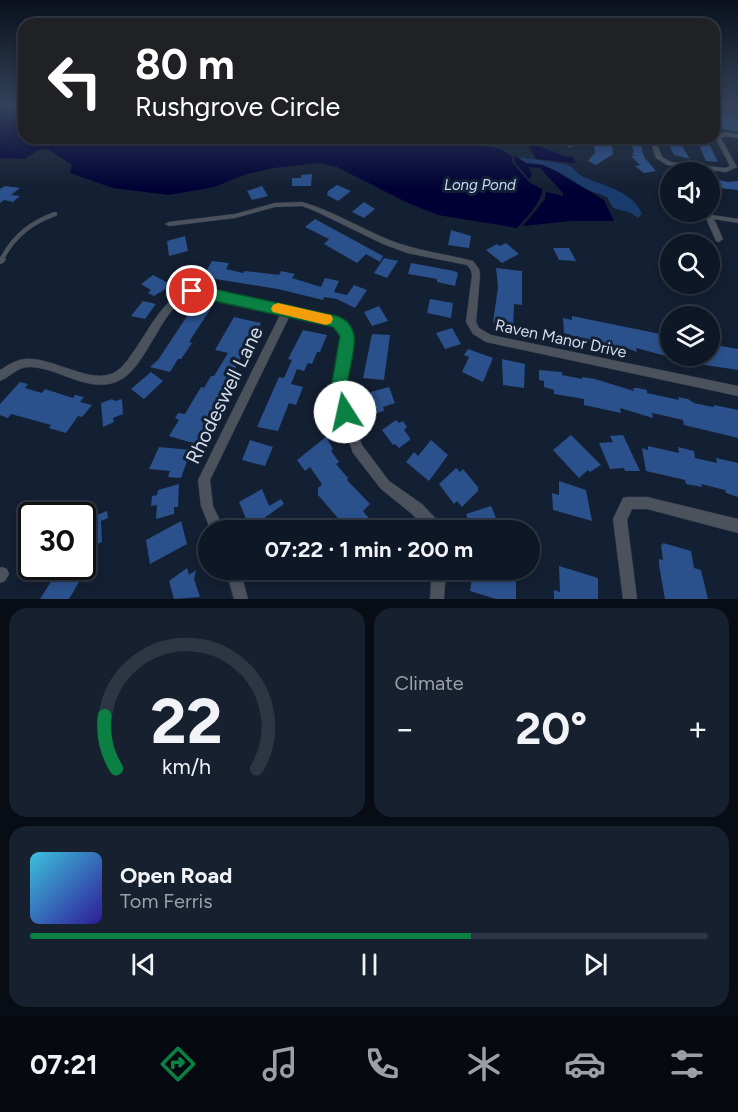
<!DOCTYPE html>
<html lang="en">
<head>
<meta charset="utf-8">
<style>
	body { margin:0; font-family:Figtree,sans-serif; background:#17202e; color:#f1f3f6; height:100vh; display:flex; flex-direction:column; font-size:22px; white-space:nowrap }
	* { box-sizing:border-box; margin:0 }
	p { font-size:20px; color:#9b9fa7 }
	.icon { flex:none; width:33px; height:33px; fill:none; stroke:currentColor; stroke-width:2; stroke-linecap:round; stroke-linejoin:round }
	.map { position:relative; height:599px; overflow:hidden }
	.drawer { display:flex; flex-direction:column; gap:9px; padding:9px; background:#080d15; flex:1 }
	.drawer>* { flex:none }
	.hud { position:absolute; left:18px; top:18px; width:702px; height:126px; border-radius:18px; box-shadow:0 3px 9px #0003,0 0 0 2px #2e3643; background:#202124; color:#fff; overflow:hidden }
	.tools { position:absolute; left:660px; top:162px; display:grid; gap:12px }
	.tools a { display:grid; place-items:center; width:60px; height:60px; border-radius:50%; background:#0e1726; box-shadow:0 3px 9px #0003,0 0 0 2px #2e3643; font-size:30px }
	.speed { position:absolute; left:18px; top:502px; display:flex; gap:12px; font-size:30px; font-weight:700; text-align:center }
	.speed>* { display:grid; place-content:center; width:78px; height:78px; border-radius:50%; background:#0e1726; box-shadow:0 3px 9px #0003,0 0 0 2px #2e3643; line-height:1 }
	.speed .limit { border:3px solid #111; border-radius:9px; background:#fff; color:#111 }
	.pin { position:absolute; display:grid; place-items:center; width:51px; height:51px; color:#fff; margin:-26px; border:3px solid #fff; border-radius:50%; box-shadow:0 2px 6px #0007 }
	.me { position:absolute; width:66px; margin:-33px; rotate:350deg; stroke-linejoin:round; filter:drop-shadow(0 0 4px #0008) }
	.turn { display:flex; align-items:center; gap:21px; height:126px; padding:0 18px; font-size:27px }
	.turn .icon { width:78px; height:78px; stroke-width:2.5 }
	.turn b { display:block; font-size:42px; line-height:51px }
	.big { font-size:45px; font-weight:700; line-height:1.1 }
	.drawer .tile { flex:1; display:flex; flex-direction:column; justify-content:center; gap:9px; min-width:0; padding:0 21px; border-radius:18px; background:#17202e }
	.drawer .dial { align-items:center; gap:0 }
	.dial svg { height:156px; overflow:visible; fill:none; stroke:#2e3643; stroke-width:7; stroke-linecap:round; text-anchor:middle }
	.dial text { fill:#f1f3f6; stroke:none }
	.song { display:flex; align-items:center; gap:18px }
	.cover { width:72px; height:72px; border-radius:9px; background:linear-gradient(135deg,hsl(190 70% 55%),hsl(250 70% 35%)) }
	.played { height:6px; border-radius:3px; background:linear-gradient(90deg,#0b8043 65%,#2e3643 65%) }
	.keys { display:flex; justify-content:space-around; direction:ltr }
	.heat { display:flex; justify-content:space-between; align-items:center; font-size:33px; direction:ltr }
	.drawer .tiles { flex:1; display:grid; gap:9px; grid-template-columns:1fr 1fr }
	.tile:last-child { grid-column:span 2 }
	.trip { position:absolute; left:198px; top:520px; width:342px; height:60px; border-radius:30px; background:#0e1726; box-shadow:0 3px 9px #0003,0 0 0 2px #2e3643; font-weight:700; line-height:60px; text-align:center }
	.tabs { display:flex; height:96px; justify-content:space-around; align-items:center; background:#06090f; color:#9b9fa7 }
	.tabs .icon { width:42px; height:42px }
	.tabs .active { color:#0b8043 }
	.tabs b { font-size:27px; color:#f1f3f6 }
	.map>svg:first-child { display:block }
</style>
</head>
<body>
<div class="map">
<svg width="738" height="599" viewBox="0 0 738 599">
	<rect width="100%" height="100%" fill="#131f32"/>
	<!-- green -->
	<path fill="#193a6c" d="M 518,157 C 529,159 561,162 570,166 C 574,168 576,173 580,175 C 601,186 633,190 642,214 L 638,218 L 631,213 L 613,208 L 607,197 L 575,185 L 558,172 L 543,165 L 526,163 Z"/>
	<!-- water -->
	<g fill="#000035">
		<path d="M 0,105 L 24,105 L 24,138 L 403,138 C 420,140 437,143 454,145 C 474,148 496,141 512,157 L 512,162 L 529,182 L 542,189 C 542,202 526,218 517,228 L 438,215 L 406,202 L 337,167 L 320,163 L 273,168 L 247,174 L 214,187 L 169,195 L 113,188 L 70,173 L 72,165 L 48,149 L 39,150 L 24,159 L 0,158 Z"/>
		<path d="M 528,145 C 548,146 554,155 572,157 L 576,163 L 536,159 Z"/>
		<polygon points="513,155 526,163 543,165 558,172 604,200 614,221 571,221 523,226 545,199 546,192 563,196 563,193 540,168 528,167 532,174 529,179 515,162"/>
	</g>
	<!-- building -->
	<g fill="#2a518b">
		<polygon points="714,113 738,115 738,132 714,127"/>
		<polygon points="630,138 639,138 644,157 656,171 644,173 635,166 640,165 631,156 634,156 632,153 634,153"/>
		<polygon points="666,138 677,138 690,159 674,155"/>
		<polygon points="696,138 707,139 718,162 706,161"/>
		<polygon points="593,140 604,141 605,145 612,146 613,154 596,165 588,161 595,153"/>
		<polygon points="312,174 311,186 292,186 292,178 301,178 301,175"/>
		<polygon points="714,179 728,182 738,181 738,190 719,188"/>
		<polygon points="337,185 351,191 338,201 327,195 328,191"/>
		<polygon points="5,186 20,188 11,195 20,196 13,202 4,200 0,203 0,189"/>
		<polygon points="262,186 268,196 252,200 247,191"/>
		<polygon points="364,202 375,209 364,218 352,212"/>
		<polygon points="315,219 383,256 380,262 366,254 357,263 324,244 329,239 305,227"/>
		<polygon points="451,230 471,236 469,248 448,245"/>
		<polygon points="185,236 188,251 169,256 167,241"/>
		<polygon points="506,243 519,254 502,263 486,250 497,244 500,246"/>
		<polygon points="553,248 569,248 576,261 559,260"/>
		<polygon points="384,258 398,261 387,278 374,273"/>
		<polygon points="212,261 229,263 226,269 243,273 245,271 279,275 281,271 295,274 292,278 321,287 325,278 339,281 334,292 347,295 354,285 367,290 355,308 337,299 324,297 323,300 278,289 203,277"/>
		<polygon points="411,263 454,271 458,273 455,286 437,282 437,279 408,274"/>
		<polygon points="496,268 522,271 522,305 514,304 513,327 493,323 498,287"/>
		<polygon points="153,275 172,285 154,296 148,293 151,290 141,284"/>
		<polygon points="430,299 453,303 451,318 427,313"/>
		<polygon points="143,301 156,304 145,319 131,316"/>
		<polygon points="195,304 211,308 189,342 192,343 181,359 178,359 170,372 150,367 158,360"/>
		<polygon points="379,306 388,321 372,326 364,312"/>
		<polygon points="572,316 670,336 670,357 636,348 637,352 624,347 598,344 564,333 563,318 572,320"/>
		<polygon points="234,317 261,323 258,329 254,329 247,342 249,342 196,444 169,436 179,420 175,418 178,413 185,414 201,387 204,388 211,376 214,376 228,353 215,350"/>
		<polygon points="452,328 461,344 445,349 436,333"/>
		<polygon points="303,330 327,335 320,352 317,352 312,364 308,363 304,371 297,369 291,384 303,387 296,405 289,403 278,431 257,427 279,377 284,378 292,360 288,359"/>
		<polygon points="372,334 390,335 384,380 363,378"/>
		<polygon points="710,344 738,349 738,370 699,364 697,356 710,356"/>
		<polygon points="468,349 493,358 483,382 462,372 469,357 464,355"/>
		<polygon points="502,359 525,364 524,388 503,385"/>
		<polygon points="539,370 562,372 562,375 582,379 582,377 595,379 634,391 633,388 638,388 647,390 647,393 679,400 678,397 688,399 694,403 708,406 714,407 714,405 738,410 738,438 684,425 683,420 670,417 652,413 653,418 620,408 621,413 584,405 584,399 554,394 554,390 544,387 544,381 539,380"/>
		<polygon points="151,372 163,381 144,399 131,389"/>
		<polygon points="20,382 28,384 25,388 42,393 45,389 73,398 75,395 84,397 80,402 92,405 82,417 78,416 66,433 49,428 51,425 11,414 8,418 0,415 0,404"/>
		<polygon points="389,387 395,403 383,407 384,411 373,414 367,393"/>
		<polygon points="112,399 115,401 122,399 123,414 113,418 114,422 103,427 101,403"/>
		<polygon points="396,420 399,423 403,421 407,427 404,430 410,438 410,440 399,448 395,444 393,445 382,430"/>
		<polygon points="571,435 601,465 590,472 588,470 579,478 553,450"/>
		<polygon points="623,435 640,471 625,471 624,468 610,469 599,443 613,442 610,436"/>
		<polygon points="326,437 333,449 331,451 339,462 336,464 348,478 347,480 370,504 363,511 371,521 373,519 378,525 373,531 349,531 318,495 318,488 322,484 310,467 305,471 297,460"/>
		<polygon points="250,440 273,447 265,466 242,460"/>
		<polygon points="431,440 448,455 429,481 406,462 414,452 418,456"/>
		<polygon points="648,446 679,453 678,447 694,451 695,458 717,463 716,458 738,463 738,497 726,493 725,490 701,484 702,487 697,486 686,484 685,480 646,471 642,448 648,450"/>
		<polygon points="159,447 191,450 181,478 168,477 170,471 149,469"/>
		<polygon points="456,468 460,472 463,469 478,487 478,491 462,507 457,501 454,504 439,484"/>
		<polygon points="559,481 586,490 592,521 553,510 552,493 559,495"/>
		<polygon points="179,484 178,507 174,507 174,514 156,519 157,505 151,506 152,496 157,495 158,490"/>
		<polygon points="262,489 269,506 281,499 284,504 250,528 239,502"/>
		<polygon points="491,506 498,523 504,521 509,531 473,531 466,514"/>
		<polygon points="107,511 108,518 101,521 102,542 82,551 82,521"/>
		<polygon points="181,521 187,544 150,564 146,540"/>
		<polygon points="663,543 691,551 694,568 701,570 708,599 665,599 659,565 659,559 663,560 661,544 663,545"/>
		<polygon points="559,566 598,578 598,599 554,599 554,590 560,592"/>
		<polygon points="187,568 189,575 196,570 194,579 200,597 174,599 169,581"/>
		<polygon points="59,569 82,577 69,599 40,599"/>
		<polygon points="381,570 413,570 414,572 384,581"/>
		<polygon points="480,570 508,570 508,578 516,581 516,599 496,599 470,591 473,571 479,573"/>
	</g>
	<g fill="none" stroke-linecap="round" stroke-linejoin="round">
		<defs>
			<path id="service" d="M 2,259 C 13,237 32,222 55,214"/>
			<g id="minor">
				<polygon points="714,105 738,108 738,112 714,109"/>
				<polygon points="724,132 738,134 738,138 725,136 721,138 737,167 726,172 667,165 656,158 649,138 655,138 662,157 671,162 725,168 730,166 715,137"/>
				<polygon points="573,138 579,138 579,142 572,147 568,147 568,145 573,141"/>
				<path d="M 302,202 C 334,211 361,229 392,241 C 418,251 446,254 473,261 L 479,269 L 480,275 L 476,322 L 479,328 L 491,335 L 738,386 L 738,396 L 486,342 L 473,334 L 466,322 L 472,275 L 471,270 L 467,265 L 407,253 L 383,244 L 315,211 L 302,206 L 275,207 L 235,218 L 169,226 L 165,224 L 169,222 L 235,214 L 275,203 Z"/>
				<polygon points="706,214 738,219 738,223 714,219 723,239 719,242 716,241 705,216"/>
				<polygon points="2,256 6,259 3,263 0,264 0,257"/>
				<path d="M 193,288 L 205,289 L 337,318 L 348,325 L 353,337 L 343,394 L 362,445 L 389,481 L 422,504 L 439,522 L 442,531 L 428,531 L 412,514 L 381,489 L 353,453 L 333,394 L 343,337 L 341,330 L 334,325 L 290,315 L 210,480 L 213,506 L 225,531 L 211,531 L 201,506 L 198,480 L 281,313 L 205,295 C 201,295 196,294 191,296 C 163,304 148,364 122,379 C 91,397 60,367 29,367 C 17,367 10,377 0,381 L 0,370 C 8,365 16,360 25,359 C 51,356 92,386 115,372 C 122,368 127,361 131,355 C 149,332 162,296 193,288 Z"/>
				<polygon points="628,497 647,497 738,519 738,533 647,509 632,509 627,520 637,599 623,599 613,519 623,498"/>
				<polygon points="2,567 7,569 9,574 5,581 0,583 0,568"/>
				<polygon points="226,570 240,570 248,599 234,599"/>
				<polygon points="432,570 446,570 444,599 430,599"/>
			</g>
		</defs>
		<!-- service casing -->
		<use href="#service" stroke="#2e3a4c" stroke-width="5"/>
		<!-- minor casing -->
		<use href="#minor" stroke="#2e3a4c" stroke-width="1"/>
		<!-- service -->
		<use href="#service" stroke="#4b525b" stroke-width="4"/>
		<!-- minor -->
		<use href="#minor" fill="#4b525b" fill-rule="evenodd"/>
	</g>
	<!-- sky -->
	<linearGradient id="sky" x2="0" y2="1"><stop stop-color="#0a111c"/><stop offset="0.56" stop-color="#33425a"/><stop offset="1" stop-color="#33425a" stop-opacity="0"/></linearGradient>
	<rect width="738" height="189" fill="url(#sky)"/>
	<!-- route -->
	<path fill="#0b8043" stroke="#07532c" stroke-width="1.5" d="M 192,286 L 205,287 L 337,316 C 371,328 344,370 347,394 C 347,400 351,406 353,412 L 351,418 L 345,420 L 339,418 L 330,394 L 340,336 L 333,327 L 187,295 L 185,291 Z"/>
	<!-- slow -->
	<polygon fill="#f59e0b" points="278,303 326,314 331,315 333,319 331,323 326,325 273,312 271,309 273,305"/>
	<g text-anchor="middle" stroke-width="6" stroke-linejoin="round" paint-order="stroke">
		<!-- far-water labels -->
		<g font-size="15" font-style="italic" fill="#c3dbfd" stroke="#131f32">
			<text x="480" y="190">Long Pond</text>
		</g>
		<!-- street labels -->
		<g font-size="16" fill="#d4ddea" stroke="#131f32">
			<text transform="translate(561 338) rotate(12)" y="6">Raven Manor Drive</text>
		</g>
		<!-- near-street labels -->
		<g font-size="20" fill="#d4ddea" stroke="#131f32">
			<text transform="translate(224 395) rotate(-64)" y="7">Rhodeswell Lane</text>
		</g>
	</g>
</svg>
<div class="tools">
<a><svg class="icon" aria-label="sound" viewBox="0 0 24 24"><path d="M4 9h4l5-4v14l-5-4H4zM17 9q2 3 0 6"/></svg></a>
<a><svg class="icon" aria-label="search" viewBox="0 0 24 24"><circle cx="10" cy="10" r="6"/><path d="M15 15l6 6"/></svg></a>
<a><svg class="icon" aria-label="layers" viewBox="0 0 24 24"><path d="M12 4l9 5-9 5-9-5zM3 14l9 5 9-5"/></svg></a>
</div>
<div class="speed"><div class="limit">30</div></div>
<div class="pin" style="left:192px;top:291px;background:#d93025"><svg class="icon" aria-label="arrive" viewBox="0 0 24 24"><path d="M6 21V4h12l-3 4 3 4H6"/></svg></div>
<svg class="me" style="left:345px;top:412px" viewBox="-20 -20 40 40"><circle r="19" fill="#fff"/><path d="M0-13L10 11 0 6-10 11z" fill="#0b8043"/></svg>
<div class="trip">07:22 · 1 min · 200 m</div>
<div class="hud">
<div class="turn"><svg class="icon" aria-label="left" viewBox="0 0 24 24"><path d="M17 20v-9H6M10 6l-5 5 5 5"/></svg><div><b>80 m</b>Rushgrove Circle</div></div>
</div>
</div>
<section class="drawer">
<div class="tiles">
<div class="tile dial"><svg viewBox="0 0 100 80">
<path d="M14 69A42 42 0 1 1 86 69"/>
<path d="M14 69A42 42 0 0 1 8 42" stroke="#0b8043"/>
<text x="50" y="56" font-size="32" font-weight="700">22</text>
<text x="50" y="72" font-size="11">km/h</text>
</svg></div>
<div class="tile"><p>Climate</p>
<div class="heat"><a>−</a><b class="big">20°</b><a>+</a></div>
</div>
<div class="tile">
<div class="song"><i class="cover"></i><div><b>Open Road</b><p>Tom Ferris</p></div></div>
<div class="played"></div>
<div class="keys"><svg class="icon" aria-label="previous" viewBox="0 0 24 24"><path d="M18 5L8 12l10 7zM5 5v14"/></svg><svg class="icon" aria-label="pause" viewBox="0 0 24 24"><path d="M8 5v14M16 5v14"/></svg><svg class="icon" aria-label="next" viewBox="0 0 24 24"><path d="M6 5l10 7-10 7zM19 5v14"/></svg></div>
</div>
</div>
</section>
<nav class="tabs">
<b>07:21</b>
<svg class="icon active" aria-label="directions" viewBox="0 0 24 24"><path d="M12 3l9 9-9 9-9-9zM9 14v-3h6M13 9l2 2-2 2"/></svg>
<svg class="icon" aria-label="music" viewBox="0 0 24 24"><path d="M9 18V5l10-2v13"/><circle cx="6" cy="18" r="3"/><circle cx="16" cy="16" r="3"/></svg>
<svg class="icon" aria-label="phone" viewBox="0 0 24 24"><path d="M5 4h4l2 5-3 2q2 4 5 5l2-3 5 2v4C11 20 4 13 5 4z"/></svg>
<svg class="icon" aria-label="climate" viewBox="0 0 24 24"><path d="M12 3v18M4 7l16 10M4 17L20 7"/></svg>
<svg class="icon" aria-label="car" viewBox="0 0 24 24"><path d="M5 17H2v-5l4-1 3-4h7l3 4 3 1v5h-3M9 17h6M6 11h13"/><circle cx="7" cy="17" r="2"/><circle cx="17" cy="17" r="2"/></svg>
<svg class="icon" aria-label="filters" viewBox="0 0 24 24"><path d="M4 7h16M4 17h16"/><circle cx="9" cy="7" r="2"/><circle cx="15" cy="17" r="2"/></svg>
</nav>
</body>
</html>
